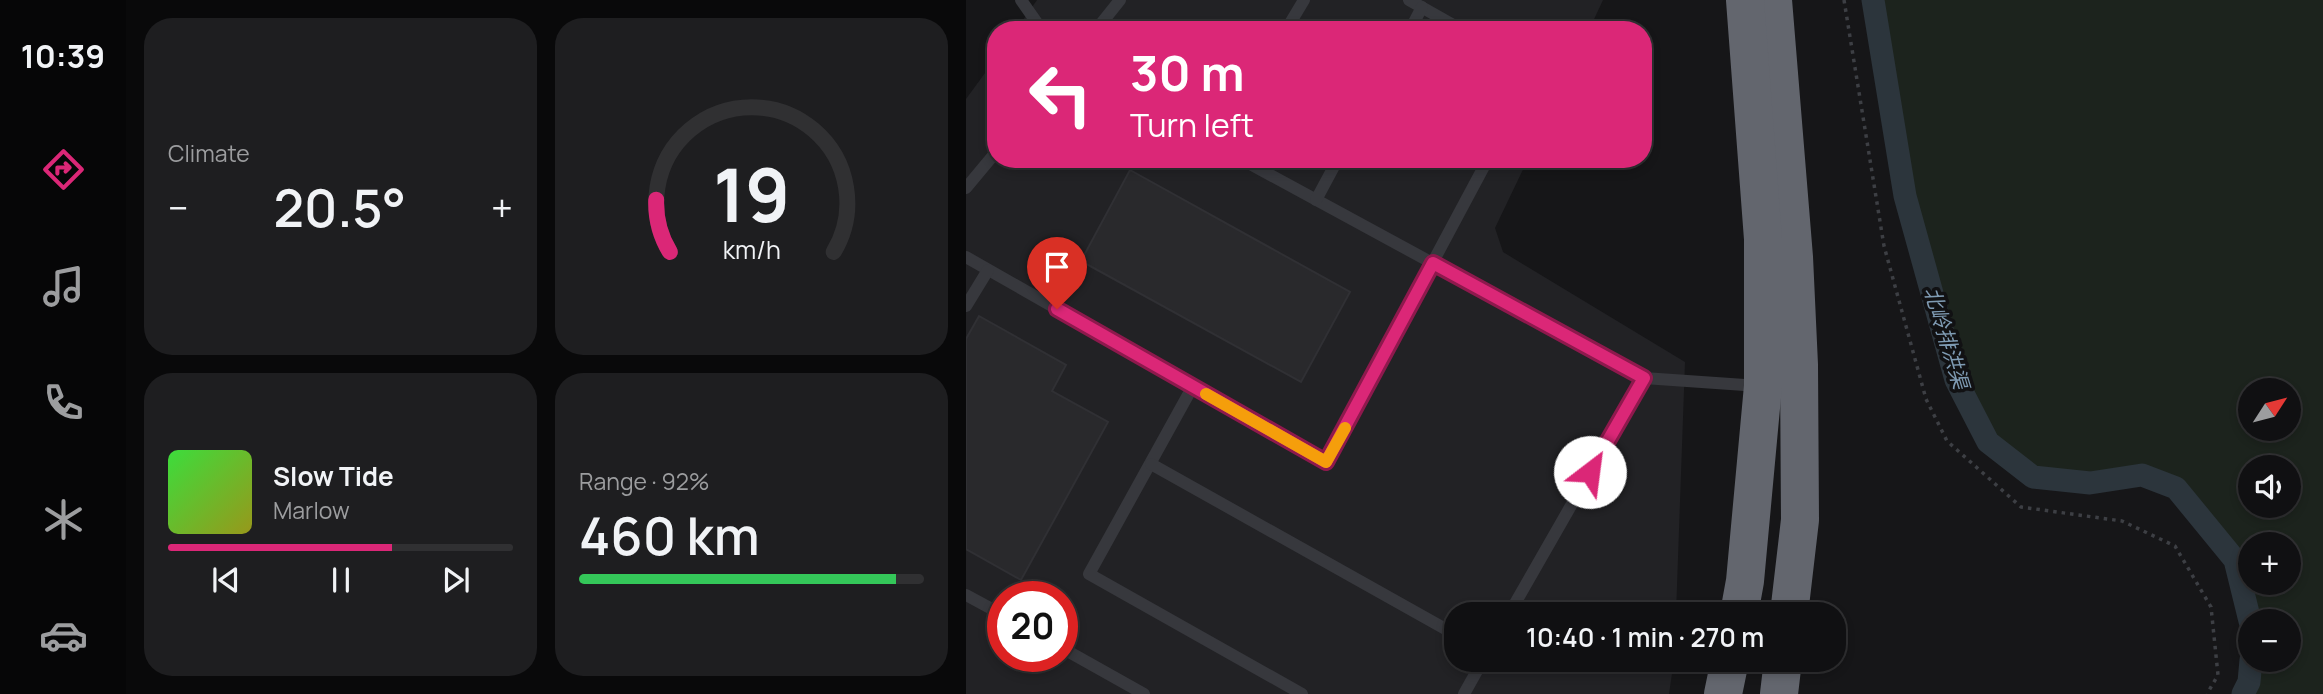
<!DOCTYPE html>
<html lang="en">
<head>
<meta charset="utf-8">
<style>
	body { margin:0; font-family:Manrope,"Noto Sans SC",sans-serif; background:#1e1e20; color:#f1f3f6; height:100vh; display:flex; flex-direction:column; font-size:26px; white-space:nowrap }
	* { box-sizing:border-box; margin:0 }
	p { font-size:23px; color:#9c9d9f }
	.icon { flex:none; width:38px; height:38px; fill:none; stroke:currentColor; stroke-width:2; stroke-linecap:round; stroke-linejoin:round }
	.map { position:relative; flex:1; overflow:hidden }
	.sheet { display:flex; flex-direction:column; gap:18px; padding:18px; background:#09090a; width:840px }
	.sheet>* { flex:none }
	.hud { position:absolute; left:21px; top:21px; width:665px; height:147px; border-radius:28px; box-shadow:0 4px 10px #0003,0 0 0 2px #303032; background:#db2777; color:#fff; overflow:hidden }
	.needle { width:46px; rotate:54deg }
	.fabs { position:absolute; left:1272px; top:378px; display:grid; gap:14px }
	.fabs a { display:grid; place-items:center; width:63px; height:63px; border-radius:50%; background:#101012; box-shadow:0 4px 10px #0003,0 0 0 2px #303032; font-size:35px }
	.speed { position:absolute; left:21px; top:581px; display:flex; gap:14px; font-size:35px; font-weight:700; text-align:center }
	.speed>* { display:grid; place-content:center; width:91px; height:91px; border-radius:50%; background:#101012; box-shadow:0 4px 10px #0003,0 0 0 2px #303032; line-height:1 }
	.speed .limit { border:10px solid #d22; background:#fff; color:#111 }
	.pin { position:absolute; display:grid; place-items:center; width:60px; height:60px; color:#fff; margin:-72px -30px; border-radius:50% 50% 50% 0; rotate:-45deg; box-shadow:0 0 7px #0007 }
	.pin .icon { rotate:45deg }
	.me { position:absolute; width:77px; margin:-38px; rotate:30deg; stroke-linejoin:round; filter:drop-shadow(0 0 5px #0008) }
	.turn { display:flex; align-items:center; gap:24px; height:147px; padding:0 28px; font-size:32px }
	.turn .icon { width:91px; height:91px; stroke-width:2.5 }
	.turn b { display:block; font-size:49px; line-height:60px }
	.big { font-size:52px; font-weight:600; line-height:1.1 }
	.sheet .card { flex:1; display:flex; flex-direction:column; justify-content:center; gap:10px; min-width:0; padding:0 24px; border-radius:28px; background:#1e1e20 }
	.sheet .dial { align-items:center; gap:0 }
	.dial svg { height:182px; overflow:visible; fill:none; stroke:#303032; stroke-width:7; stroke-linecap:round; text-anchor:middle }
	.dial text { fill:#f1f3f6; stroke:none }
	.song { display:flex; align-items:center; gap:21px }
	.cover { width:84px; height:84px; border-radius:10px; background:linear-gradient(135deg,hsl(120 70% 55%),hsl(60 70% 35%)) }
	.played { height:7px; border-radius:4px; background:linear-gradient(90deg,#db2777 65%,#303032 65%) }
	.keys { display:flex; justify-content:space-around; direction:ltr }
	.heat { display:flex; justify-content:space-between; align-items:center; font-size:38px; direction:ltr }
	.charge { height:10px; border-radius:5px; background:linear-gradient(90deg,#34c759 92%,#303032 0) }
	.sheet .tiles { flex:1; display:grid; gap:18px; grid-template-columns:repeat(2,1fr) }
	.trip { position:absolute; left:478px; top:602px; width:402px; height:70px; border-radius:28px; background:#101012; box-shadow:0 4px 10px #0003,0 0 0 2px #303032; font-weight:600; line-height:70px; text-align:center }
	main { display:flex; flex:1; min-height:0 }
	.tab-bar { display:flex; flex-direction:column; width:126px; justify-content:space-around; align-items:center; background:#060607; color:#9c9d9f }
	.tab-bar .icon { width:49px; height:49px }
	.tab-bar .current { color:#db2777 }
	.tab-bar b { font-size:32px; color:#f1f3f6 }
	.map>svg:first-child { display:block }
</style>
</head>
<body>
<main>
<nav class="tab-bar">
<b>10:39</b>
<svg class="icon current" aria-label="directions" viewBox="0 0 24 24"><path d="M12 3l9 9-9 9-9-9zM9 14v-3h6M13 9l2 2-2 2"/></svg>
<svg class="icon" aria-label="music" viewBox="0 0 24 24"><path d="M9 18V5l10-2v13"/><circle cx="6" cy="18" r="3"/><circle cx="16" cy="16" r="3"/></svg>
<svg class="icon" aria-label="phone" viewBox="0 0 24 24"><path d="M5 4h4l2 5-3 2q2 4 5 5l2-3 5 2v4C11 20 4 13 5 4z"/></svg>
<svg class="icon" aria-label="climate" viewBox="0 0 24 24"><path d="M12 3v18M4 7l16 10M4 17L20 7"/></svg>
<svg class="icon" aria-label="car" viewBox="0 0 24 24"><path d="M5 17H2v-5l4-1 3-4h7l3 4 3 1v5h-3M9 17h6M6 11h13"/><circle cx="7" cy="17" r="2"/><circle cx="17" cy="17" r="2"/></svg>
</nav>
<section class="sheet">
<div class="tiles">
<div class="card"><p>Climate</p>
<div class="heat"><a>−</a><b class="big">20.5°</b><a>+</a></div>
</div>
<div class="card dial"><svg viewBox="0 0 100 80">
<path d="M14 69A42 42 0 1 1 86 69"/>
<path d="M14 69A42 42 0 0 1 8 46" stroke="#db2777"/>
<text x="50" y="56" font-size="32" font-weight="700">19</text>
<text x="50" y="72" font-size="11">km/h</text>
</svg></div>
<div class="card">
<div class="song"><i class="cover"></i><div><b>Slow Tide</b><p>Marlow</p></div></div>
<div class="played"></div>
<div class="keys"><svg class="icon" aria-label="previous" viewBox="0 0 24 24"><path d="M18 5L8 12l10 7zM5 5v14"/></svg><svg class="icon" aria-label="pause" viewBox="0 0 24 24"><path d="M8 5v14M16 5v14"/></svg><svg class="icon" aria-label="next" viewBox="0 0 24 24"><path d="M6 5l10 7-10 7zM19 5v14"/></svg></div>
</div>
<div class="card"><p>Range · 92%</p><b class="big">460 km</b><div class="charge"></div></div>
</div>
</section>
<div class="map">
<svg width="1357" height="694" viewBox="0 0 1357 694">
	<rect width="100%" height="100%" fill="#161618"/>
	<!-- built -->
	<g fill="#222225" fill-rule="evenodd">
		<polygon points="71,0 637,0 623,30 50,30"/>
		<path d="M 30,58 L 30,159 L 562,159 L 529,228 L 537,252 L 719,362 L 710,614 L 490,614 L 490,660 L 708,660 L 703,694 L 0,694 L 0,99 ZM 37,597 L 96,597 L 96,656 L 37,656 Z"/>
	</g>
	<!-- green -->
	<path fill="#1c231d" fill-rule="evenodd" d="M 904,0 L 1357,0 L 1357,694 L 1277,694 L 1283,682 L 1285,660 L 1323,660 L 1323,621 L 1284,621 L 1269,560 L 1210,488 L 1176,475 L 1124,483 L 1067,477 L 1022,442 L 990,380 L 939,196 ZM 1284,390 L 1323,390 L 1323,429 L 1284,429 ZM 1284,467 L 1323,467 L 1323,506 L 1284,506 ZM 1284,544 L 1323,544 L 1323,583 L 1284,583 Z"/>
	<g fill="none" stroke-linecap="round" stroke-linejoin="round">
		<!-- canal -->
		<g stroke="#2c353c" stroke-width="23">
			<polyline points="907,0 939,196 990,380 1022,442 1067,477 1124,483 1176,475 1210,488 1269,560 1284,621"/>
			<polyline points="1277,694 1283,682 1285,660"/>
		</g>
	</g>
	<!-- building -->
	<g fill="#29292c" stroke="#303034" stroke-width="2">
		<polygon points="164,170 384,292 335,382 115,261"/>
		<polygon points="13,316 100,365 86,391 142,422 55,580 0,549 0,339"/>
	</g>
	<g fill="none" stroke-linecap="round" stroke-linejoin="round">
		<!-- path -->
		<polyline stroke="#3d3f44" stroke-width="3.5" stroke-dasharray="3.5 5" stroke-linecap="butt" points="878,0 918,246 960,399 981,441 1055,507 1156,521 1209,546 1245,607 1252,675 1241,694"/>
		<!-- lane -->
		<g stroke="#37383d" stroke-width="12">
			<polyline points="55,0 76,30"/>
			<polyline points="443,0 496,30"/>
			<polyline points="130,30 154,0"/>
			<polyline points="320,30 338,0"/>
			<polyline points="444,30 456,7"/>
			<polyline points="275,159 678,378 793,386"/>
			<polyline points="0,188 30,152"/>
			<polyline points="350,200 372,159"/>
			<polyline points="0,257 360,462 522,159"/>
			<polyline points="0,306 22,270"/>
			<polyline points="227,386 123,574 336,694"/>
			<polyline points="185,464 483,631"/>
			<polyline points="0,595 37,615"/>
			<polyline points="543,614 678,378"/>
			<polyline points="96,648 178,694"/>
			<polyline points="498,694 517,660"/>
		</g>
		<!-- highway -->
		<g stroke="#63666e" stroke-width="38">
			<polyline points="807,0 828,257 833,365 834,520 823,614"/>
			<polyline points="773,614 779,581 797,386 797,239 779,0"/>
			<polyline points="757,694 764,660"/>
			<polyline points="813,694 817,660"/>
		</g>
	</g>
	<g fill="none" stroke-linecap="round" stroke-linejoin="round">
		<defs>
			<polyline id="route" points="91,309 360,462 467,263 678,378 624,472"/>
		</defs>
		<!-- route casing -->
		<use href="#route" stroke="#8e194d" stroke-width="18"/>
		<!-- route -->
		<use href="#route" stroke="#db2777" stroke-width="12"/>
		<!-- slow -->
		<polyline stroke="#f59e0b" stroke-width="12" points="240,394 360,462 379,428"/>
	</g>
	<g text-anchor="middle" stroke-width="7" stroke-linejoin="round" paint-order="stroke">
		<!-- water labels -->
		<g font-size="21" font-style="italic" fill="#7f9bb3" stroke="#111113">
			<text transform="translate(980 338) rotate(73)" y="7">北岭排洪渠</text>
		</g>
	</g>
</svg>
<div class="fabs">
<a><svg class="needle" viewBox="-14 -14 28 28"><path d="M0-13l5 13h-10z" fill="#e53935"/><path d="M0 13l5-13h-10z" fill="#9c9d9f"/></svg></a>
<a><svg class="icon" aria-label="sound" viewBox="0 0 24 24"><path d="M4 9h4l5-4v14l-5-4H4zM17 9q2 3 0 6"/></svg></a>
<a>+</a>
<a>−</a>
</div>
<div class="speed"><div class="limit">20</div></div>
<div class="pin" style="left:91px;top:309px;background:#d93025"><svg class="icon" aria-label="arrive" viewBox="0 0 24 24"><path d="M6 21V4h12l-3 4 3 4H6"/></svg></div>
<svg class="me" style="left:624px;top:472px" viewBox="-20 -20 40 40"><circle r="19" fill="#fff"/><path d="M0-13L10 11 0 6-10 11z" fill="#db2777"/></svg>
<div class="trip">10:40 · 1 min · 270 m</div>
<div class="hud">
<div class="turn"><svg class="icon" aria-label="left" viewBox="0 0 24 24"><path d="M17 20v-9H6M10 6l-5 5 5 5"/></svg><div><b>30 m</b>Turn left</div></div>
</div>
</div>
</main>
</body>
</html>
